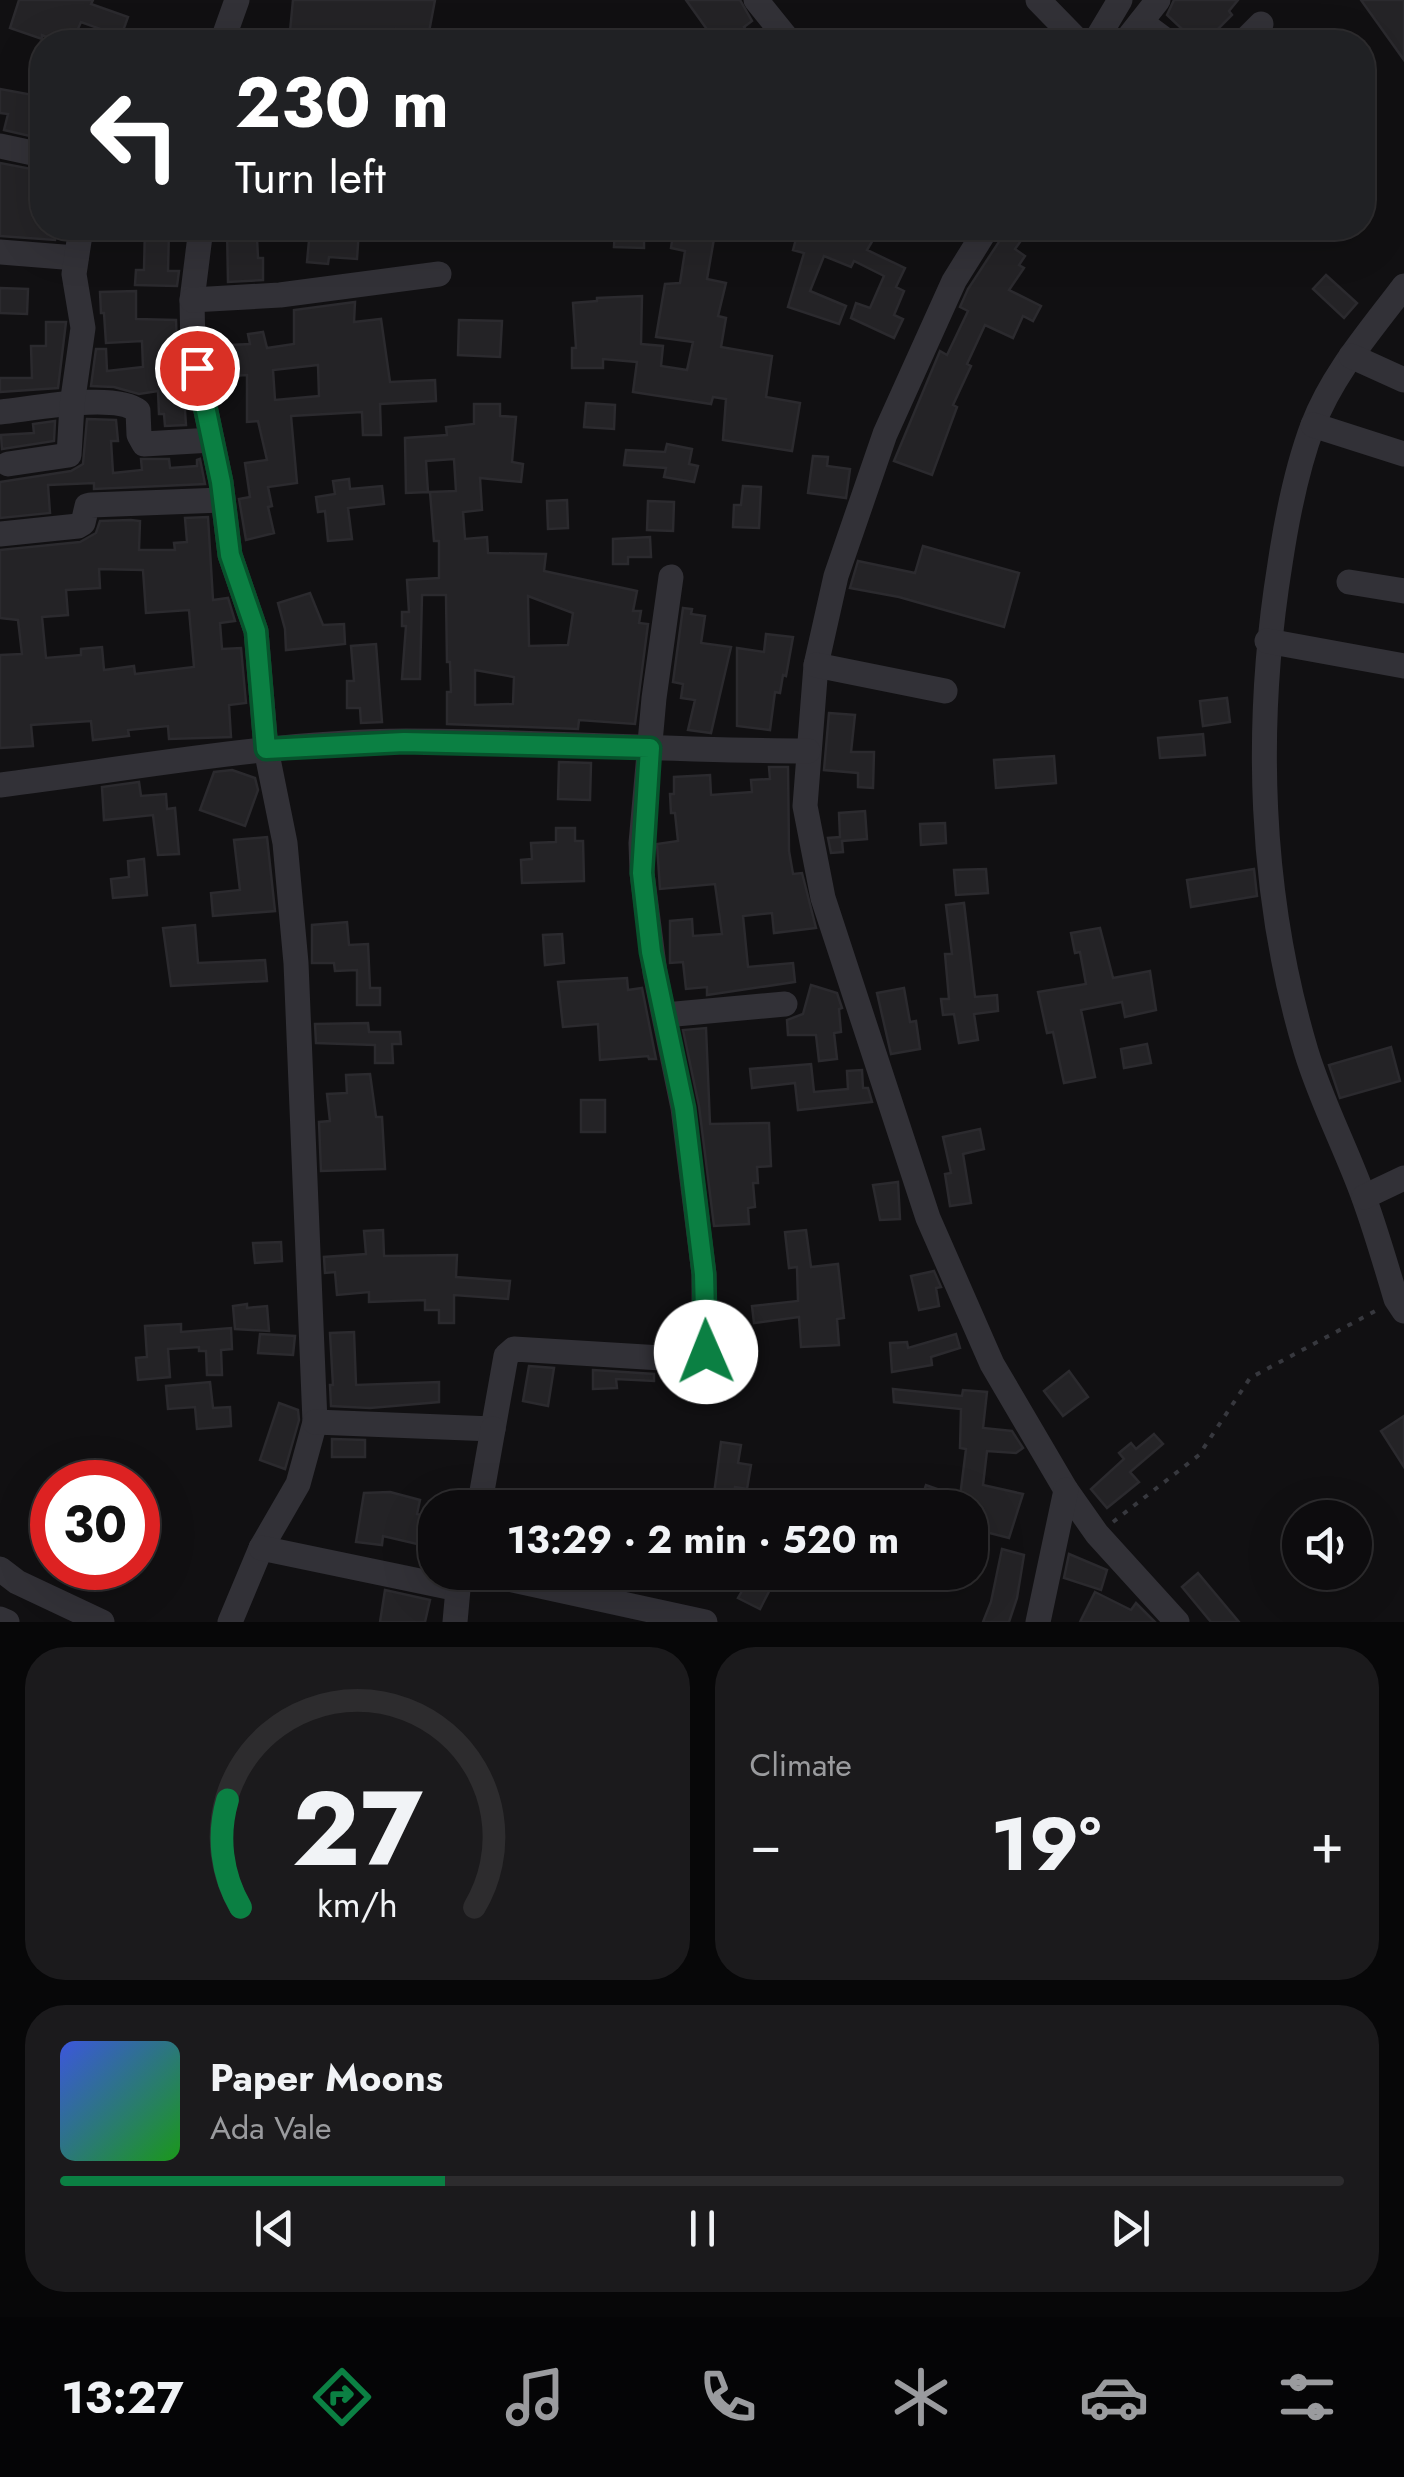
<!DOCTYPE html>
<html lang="en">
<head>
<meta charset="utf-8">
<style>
	body { margin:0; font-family:Jost,sans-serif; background:#1b1a1c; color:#f1f3f6; height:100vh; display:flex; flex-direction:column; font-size:38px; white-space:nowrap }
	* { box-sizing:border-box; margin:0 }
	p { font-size:32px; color:#9a9b9e }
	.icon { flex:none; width:55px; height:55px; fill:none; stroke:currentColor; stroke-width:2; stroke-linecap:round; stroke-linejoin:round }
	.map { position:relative; height:1622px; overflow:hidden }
	.drawer { display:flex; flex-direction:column; gap:25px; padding:25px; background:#070708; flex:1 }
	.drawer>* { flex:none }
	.hud { position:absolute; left:30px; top:30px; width:1345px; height:210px; border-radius:40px; box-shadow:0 10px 40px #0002,0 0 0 2px #2d2c2e; background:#202124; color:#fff; overflow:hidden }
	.fabs { position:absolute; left:1282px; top:1500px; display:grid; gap:20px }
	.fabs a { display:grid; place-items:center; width:90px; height:90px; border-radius:50%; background:#0d0c0e; box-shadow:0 10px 40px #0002,0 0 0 2px #2d2c2e; font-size:50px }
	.speed { position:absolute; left:30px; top:1460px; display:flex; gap:20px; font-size:50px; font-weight:700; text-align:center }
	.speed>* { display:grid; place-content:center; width:130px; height:130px; border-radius:50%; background:#0d0c0e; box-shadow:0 10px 40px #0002,0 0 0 2px #2d2c2e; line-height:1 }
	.speed .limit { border:15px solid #d22; background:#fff; color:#111 }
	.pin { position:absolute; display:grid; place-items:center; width:85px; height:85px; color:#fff; margin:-42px; border:5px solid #fff; border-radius:50%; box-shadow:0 2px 10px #0007 }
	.me { position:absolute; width:110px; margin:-55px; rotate:359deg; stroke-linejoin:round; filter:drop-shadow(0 0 8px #0008) }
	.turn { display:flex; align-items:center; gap:35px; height:210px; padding:0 40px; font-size:45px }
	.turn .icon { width:130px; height:130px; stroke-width:2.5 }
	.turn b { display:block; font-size:70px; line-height:85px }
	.big { font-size:75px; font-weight:700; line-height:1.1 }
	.drawer .card { flex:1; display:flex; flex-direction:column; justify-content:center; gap:15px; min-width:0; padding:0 35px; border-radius:40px; background:#1b1a1c }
	.drawer .dial { align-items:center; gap:0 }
	.dial svg { height:260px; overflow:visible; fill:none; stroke:#2d2c2e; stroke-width:7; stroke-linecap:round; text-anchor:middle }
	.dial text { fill:#f1f3f6; stroke:none }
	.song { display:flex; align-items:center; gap:30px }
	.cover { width:120px; height:120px; border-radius:15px; background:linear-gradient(135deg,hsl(230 70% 55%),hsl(120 70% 35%)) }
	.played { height:10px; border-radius:5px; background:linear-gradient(90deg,#0b8043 30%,#2d2c2e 30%) }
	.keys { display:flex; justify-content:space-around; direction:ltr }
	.heat { display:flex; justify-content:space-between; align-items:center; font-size:55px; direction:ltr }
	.drawer .tiles { flex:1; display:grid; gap:25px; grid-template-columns:1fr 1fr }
	.card:last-child { grid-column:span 2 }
	.trip { position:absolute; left:418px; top:1490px; width:570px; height:100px; border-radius:40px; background:#0d0c0e; box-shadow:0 10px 40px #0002,0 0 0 2px #2d2c2e; font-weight:700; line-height:100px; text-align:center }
	.tabs { display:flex; height:160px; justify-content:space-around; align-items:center; background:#050506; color:#9a9b9e }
	.tabs .icon { width:70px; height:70px }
	.tabs .active { color:#0b8043 }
	.tabs b { font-size:45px; color:#f1f3f6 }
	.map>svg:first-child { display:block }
</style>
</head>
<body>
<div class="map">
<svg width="1404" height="1622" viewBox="0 0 1404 1622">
	<rect width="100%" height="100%" fill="#111012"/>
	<!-- building -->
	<g fill="#242326" stroke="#2b2a2e" stroke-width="2.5" fill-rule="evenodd">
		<polygon points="19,0 93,0 91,4 128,17 119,42 108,42 109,32 81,22 72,42 60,42 42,35 42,39 10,28"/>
		<polygon points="293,0 435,0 429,32 396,29 396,37 390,37 390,42 289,42"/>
		<polygon points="686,0 740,0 752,21 744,27 756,42 716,42"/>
		<polygon points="1174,0 1238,0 1229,11 1232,15 1205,42 1196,42 1167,15"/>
		<polygon points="1361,0 1404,0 1404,60"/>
		<polygon points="0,89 38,96 30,136 4,130 8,114 0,113"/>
		<polygon points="0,163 42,171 42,228 56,228 55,240 0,236"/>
		<polygon points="145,228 169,228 168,271 179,271 177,286 135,285 136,270 144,270"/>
		<polygon points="227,228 253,228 252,238 257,238 258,258 263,258 263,280 228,282"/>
		<polygon points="333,228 359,228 357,259 329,257 328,264 307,262 310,230 333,232"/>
		<polygon points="615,228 644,228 644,248 614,247"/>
		<polygon points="674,228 715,233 707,279 726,283 718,316 726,318 721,347 772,356 766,397 800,403 792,451 723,440 726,399 713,397 711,404 633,392 637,362 603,359 603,368 572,368 572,348 576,348 573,303 597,301 597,298 642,296 641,344 663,346 661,366 687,370 693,342 656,337 665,284 680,283 685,251 671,248"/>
		<polygon points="799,228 880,228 867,250 905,268 896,287 904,291 894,315 903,319 894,338 851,318 856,303 870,308 884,276 854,261 851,267 824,256 810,291 846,306 839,324 788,307 804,253 793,250"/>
		<polygon points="1008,228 1030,228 1015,249 1025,256 1019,265 1024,268 1009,290 1041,306 1033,321 1023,316 1013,338 985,325 967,364 971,366 953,405 957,407 932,475 894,461 940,351 947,355 968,311 960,307 968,289"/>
		<polygon points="1326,275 1357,303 1344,318 1313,289"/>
		<polygon points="0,288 28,289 27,314 0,313"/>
		<polygon points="136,291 136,319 176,320 177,348 173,349 176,381 183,381 186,425 165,426 164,414 159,414 158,391 139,394 114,387 91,386 96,349 106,349 107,371 143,367 142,341 106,343 104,313 101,313 100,292"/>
		<path d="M 355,302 L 354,322 L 381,319 L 390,382 L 435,380 L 436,401 L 380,404 L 381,435 L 363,435 L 362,412 L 291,416 L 297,483 L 268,487 L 272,506 L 268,507 L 274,533 L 246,540 L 239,499 L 250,497 L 245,463 L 267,460 L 258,421 L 247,422 L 247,375 L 232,376 L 231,361 L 212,362 L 209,346 L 250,344 L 248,334 L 263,332 L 267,348 L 294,344 L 294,310 ZM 318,365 L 319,396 L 275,400 L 273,370 Z"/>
		<polygon points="459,320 502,321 500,357 458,355"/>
		<polygon points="46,322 66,322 58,388 0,392 0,378 32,378 31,346 46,346"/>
		<polygon points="586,403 615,405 614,429 584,427"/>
		<path d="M 474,404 L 500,404 L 500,416 L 516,417 L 512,462 L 523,464 L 521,482 L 480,478 L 482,510 L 463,512 L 465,539 L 487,537 L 488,553 L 546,554 L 544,571 L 637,591 L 633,611 L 641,611 L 639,623 L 648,624 L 635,724 L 579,720 L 578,729 L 447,724 L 447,692 L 451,692 L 450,662 L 447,662 L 446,595 L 422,595 L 420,679 L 402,679 L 406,626 L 402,626 L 402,612 L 409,612 L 407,580 L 439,578 L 439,541 L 434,541 L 430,492 L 456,491 L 454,459 L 426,461 L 428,492 L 406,493 L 405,438 L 447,435 L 446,427 L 474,424 ZM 528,596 L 573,613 L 568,645 L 529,646 ZM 475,670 L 514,677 L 513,704 L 475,705 Z"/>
		<polygon points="87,419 116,420 118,441 111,441 113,473 142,470 141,459 169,459 170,468 197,466 197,460 200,459 205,484 94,489 94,483 48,485 50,513 0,518 0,482 71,471 83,464"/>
		<polygon points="55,421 54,441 2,449 1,435 34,433 33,424"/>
		<polygon points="667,444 692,449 689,464 698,466 694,482 664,477 666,468 624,465 626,450 665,452"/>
		<polygon points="813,456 828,457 827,466 850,469 846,498 808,493"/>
		<polygon points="349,479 350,489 382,486 384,504 348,508 352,539 328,541 325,511 318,512 316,497 335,494 333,481"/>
		<polygon points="743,486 761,487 759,528 733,527 734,505 741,505"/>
		<polygon points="567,500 568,528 548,529 547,501"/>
		<polygon points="648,501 674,502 673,531 647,530"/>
		<path d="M 208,517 L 213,600 L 228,598 L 235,621 L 220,623 L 222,649 L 241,648 L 246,703 L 229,705 L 231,737 L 169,739 L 168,726 L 128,730 L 129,736 L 93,740 L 91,721 L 31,725 L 33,746 L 0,748 L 0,655 L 22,654 L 18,620 L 0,618 L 0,550 L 80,542 L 96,533 L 100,521 L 131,520 L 140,521 L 139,550 L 175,550 L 174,543 L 187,542 L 185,518 ZM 99,569 L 143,570 L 146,613 L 189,610 L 194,667 L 135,674 L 134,666 L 104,670 L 102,647 L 81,649 L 81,655 L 46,658 L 42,617 L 68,615 L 66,590 L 100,588 Z"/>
		<polygon points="650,537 651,557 628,557 628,564 613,564 613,539"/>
		<polygon points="923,546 1019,573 1004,627 899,597 850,588 858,561 915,573"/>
		<polygon points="310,593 323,625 344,624 345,644 286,650 285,629 278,603"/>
		<polygon points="683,608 692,609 691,614 705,616 701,643 731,647 711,733 688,730 695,700 681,698 683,684 673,682"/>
		<polygon points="766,634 793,637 786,676 783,675 780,693 775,692 770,730 737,726 737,648 764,652"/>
		<polygon points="376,644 382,722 361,723 360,708 347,708 347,681 354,681 351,646"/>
		<polygon points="1227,698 1230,722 1203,726 1200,701"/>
		<polygon points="829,713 855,715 851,752 874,752 873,788 858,787 858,773 824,770"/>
		<polygon points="1203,734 1205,755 1160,758 1158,738"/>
		<polygon points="1054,756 1056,783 996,788 994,760"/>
		<polygon points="559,762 591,763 590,800 558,799"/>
		<polygon points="769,767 788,767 789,851 793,874 802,873 816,928 774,933 772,913 743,916 748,967 793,963 795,982 707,995 707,987 686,989 683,962 670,963 670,921 692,919 693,936 722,934 715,884 660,889 657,844 678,841 675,813 671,813 670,794 674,794 674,777 710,775 711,795 752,792 751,780 770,779"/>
		<polygon points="232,770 255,778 258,790 245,826 200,810 214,772"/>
		<polygon points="139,782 141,796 166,794 167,809 175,808 179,854 158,855 153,815 104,820 102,787"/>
		<polygon points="865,811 867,839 842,841 843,852 831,853 828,838 840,837 839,813"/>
		<polygon points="945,823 946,843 921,845 920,824"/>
		<polygon points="556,828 575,828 575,841 583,841 584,881 522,883 521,860 532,859 531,843 556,842"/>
		<polygon points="267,837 275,911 213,916 211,893 240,890 234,840"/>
		<polygon points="144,859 147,895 113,898 111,879 129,877 128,861"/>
		<polygon points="986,869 988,893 956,895 954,870"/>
		<polygon points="1254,869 1257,896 1191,907 1187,880"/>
		<polygon points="964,903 975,997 997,995 998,1011 974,1014 978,1040 959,1043 954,1014 943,1015 941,999 949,999 945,954 952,954 946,905"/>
		<polygon points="347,922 349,945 368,944 370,988 380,988 380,1005 357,1005 357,970 335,971 334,963 312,963 312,925"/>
		<polygon points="195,925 198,963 265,960 267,981 171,986 163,928"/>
		<polygon points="1100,928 1113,978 1150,971 1156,1010 1125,1017 1122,1002 1081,1010 1095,1077 1064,1083 1053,1032 1047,1033 1038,992 1086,984 1080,952 1075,953 1071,933"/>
		<polygon points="562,934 564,963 545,965 543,935"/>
		<polygon points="627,978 628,990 642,988 656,1059 649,1059 648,1056 600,1060 598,1024 563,1027 558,982"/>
		<polygon points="811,985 837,993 842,1008 839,1009 841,1032 834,1033 837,1059 819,1061 816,1035 788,1035 787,1020 803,1014"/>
		<polygon points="904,988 910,1022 916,1021 920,1049 891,1054 877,993"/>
		<polygon points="368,1023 369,1032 400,1032 401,1044 392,1044 393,1063 375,1063 375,1045 316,1043 315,1024"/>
		<polygon points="706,1028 710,1124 769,1123 771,1166 757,1167 758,1183 753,1183 755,1207 748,1208 749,1224 714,1226 699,1106 683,1030"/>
		<polygon points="1147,1044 1151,1063 1124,1068 1121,1049"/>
		<polygon points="1391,1047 1400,1081 1340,1098 1329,1065"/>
		<polygon points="811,1064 814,1092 848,1089 847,1071 862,1070 863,1088 868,1088 872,1102 798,1110 795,1083 752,1088 750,1069"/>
		<polygon points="370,1074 376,1117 382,1117 385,1169 321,1171 319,1122 330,1121 327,1094 347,1093 346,1075"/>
		<rect x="581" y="1100" width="24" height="32"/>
		<polygon points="980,1129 984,1149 963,1154 971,1203 950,1206 945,1174 951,1173 943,1137"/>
		<polygon points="898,1182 900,1219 880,1220 873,1185"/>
		<polygon points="383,1230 384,1256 457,1255 456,1277 510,1281 508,1299 454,1295 454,1323 439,1323 439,1310 425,1310 425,1300 369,1302 369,1292 337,1295 335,1272 325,1273 324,1257 366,1254 364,1231"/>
		<polygon points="806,1230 811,1267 838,1264 844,1318 837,1319 839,1345 801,1347 799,1317 754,1323 752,1306 798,1301 797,1267 789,1268 785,1232"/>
		<polygon points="281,1242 282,1261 255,1263 253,1243"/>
		<polygon points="934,1271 941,1287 936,1288 939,1306 919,1310 911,1276"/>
		<polygon points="247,1304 247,1308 267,1306 269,1331 235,1329 233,1306"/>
		<polygon points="181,1324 181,1332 231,1328 232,1349 221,1350 222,1375 207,1375 206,1351 199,1351 199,1347 168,1349 170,1377 138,1380 136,1358 147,1357 145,1326"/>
		<polygon points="354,1332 356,1385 439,1382 439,1402 370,1408 331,1406 330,1385 333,1385 330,1333"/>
		<polygon points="260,1334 295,1336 293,1355 258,1353"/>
		<polygon points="956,1334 960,1348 931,1357 932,1365 892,1372 890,1343 907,1342 908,1348"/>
		<polygon points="529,1366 554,1368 548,1406 523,1401"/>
		<polygon points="593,1370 654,1374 654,1381 616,1379 617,1388 593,1389"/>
		<polygon points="1069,1371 1088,1397 1063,1416 1044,1391"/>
		<polygon points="210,1382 213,1408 230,1407 231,1426 197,1429 195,1407 168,1409 166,1386"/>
		<polygon points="893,1389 962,1396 963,1390 987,1392 983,1428 1012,1431 1023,1448 1016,1453 987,1451 983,1485 1023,1494 1009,1538 970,1528 970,1508 918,1508 926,1485 960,1497 966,1449 960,1448 961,1409 894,1402"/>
		<polygon points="279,1403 298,1410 299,1420 285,1469 260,1460"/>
		<polygon points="1404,1416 1404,1467 1381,1431"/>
		<polygon points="1154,1434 1163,1444 1130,1472 1139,1482 1107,1508 1091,1489 1124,1459 1119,1453 1131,1443 1136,1449"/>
		<polygon points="332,1439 365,1440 365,1457 332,1457"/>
		<polygon points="721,1442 741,1445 738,1463 751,1465 747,1489 735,1487 734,1497 714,1494"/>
		<polygon points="685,1490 731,1504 731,1508 679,1508"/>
		<polygon points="390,1492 420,1500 417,1514 435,1518 430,1547 383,1536 382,1545 356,1542 364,1493"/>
		<polygon points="1002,1549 1024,1555 1017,1598 1009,1622 983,1622 991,1602"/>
		<polygon points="1069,1554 1107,1570 1101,1590 1064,1578"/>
		<polygon points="753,1572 779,1572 760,1609 738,1598"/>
		<polygon points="1198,1573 1239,1622 1211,1622 1182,1587"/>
		<polygon points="385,1590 430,1600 425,1622 380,1622"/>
		<polygon points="1095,1592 1131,1610 1136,1603 1155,1622 1080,1622"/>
	</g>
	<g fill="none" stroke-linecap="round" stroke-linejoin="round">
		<!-- path -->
		<polyline stroke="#37383e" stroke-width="4" stroke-dasharray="5 8" stroke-linecap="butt" points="1113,1522 1199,1455 1250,1378 1377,1310"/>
		<!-- minor -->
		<g stroke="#323137" stroke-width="25">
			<polyline points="756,0 790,42"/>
			<polyline points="1038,0 1079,42"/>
			<polyline points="1141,22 1168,42"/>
			<polyline points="222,42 237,0"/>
			<polyline points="1095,42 1120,0"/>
			<polyline points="1125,42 1158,0"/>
			<polyline points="1243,42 1261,24"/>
			<polyline points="0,146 42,155"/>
			<polyline points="201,228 192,300 193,350 221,482 230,555 256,631 266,749 285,843 296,963 315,1422 298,1484 261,1548 230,1622"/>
			<polyline points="987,228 954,281 885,434 836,576 816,665 805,806 823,898 928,1218 992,1364 1066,1490 1097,1534 1177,1622"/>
			<polyline points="0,252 76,258"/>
			<path d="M 1404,286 C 1371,330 1333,373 1313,425 C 1296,470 1287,517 1280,564 C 1254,725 1259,894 1306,1051 C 1321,1101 1346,1148 1364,1198 C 1376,1231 1386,1265 1396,1299 L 1404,1311"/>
			<polyline points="192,300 280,295 439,274"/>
			<polyline points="1351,356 1404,380"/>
			<path d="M 0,412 C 31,409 115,392 138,411 L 139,435 L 144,444 L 212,440"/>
			<polyline points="1313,425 1404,454"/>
			<polyline points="8,464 69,455 72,405 83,328 74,274 81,228"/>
			<polyline points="0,534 78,526 83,523 87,506 91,505 222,500"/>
			<polyline points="1349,582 1404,591"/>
			<polyline points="1267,641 1404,666"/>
			<polyline points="816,665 945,691"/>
			<path d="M 0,785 C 135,768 270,742 406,741 C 540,741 674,751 808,751"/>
			<polyline points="665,1015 785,1004"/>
			<polyline points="1364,1197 1404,1178"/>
			<polyline points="315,1422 493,1429 506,1356 514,1349 694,1360 704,1355 704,1274 683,1108 655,973 642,873 641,843 654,698 671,577"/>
			<polyline points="479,1508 493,1429"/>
			<polyline points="261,1548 458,1589"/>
			<polyline points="0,1569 17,1582 102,1622"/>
			<polyline points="476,1572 705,1622"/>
			<polyline points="0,1619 7,1622"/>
			<polyline points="455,1622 458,1589 463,1577"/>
			<polyline points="1038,1622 1066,1490"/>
		</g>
	</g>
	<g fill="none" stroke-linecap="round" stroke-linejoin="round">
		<defs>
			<polyline id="route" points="197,368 221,482 230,555 256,631 266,749 404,742 650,748 642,873 651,952 684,1108 704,1274 706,1352"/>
		</defs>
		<!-- route casing -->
		<use href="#route" stroke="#07532c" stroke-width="25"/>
		<!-- route -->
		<use href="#route" stroke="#0b8043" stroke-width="18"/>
	</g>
</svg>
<div class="fabs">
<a><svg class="icon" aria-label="sound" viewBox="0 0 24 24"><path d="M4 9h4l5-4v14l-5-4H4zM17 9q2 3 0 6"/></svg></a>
</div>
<div class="speed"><div class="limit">30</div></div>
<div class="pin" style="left:197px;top:368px;background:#d93025"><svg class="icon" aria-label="arrive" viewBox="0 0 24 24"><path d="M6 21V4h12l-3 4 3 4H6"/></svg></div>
<svg class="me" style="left:706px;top:1352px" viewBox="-20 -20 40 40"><circle r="19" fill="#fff"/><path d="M0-13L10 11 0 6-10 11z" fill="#0b8043"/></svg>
<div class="trip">13:29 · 2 min · 520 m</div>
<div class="hud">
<div class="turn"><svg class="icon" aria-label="left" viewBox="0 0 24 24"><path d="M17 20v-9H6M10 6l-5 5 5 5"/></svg><div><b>230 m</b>Turn left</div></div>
</div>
</div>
<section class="drawer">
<div class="tiles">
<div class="card dial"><svg viewBox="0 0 100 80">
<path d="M14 69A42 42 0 1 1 86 69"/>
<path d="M14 69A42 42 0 0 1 10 36" stroke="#0b8043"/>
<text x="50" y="56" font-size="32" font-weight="700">27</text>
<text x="50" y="72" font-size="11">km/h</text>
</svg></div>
<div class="card"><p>Climate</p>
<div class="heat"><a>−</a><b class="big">19°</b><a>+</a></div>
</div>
<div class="card">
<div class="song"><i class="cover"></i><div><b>Paper Moons</b><p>Ada Vale</p></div></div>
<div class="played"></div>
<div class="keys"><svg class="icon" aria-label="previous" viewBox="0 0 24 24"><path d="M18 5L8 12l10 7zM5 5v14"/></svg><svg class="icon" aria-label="pause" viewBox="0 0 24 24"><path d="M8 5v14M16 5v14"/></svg><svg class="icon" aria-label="next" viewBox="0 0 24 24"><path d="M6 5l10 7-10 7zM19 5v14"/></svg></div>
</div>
</div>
</section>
<nav class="tabs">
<b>13:27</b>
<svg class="icon active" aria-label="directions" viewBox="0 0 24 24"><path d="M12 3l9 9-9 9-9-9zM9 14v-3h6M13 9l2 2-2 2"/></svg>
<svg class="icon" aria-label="music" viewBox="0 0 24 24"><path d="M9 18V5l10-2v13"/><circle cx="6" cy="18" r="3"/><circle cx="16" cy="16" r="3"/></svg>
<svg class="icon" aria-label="phone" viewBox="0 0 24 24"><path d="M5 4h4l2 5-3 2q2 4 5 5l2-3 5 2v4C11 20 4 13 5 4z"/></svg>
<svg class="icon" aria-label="climate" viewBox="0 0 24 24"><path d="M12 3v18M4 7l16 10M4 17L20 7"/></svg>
<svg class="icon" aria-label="car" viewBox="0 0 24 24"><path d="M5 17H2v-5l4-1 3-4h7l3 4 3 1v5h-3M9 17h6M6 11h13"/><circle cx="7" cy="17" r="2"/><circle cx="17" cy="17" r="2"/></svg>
<svg class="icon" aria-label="filters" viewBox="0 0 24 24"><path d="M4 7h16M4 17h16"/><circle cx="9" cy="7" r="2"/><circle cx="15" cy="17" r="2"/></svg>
</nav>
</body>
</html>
